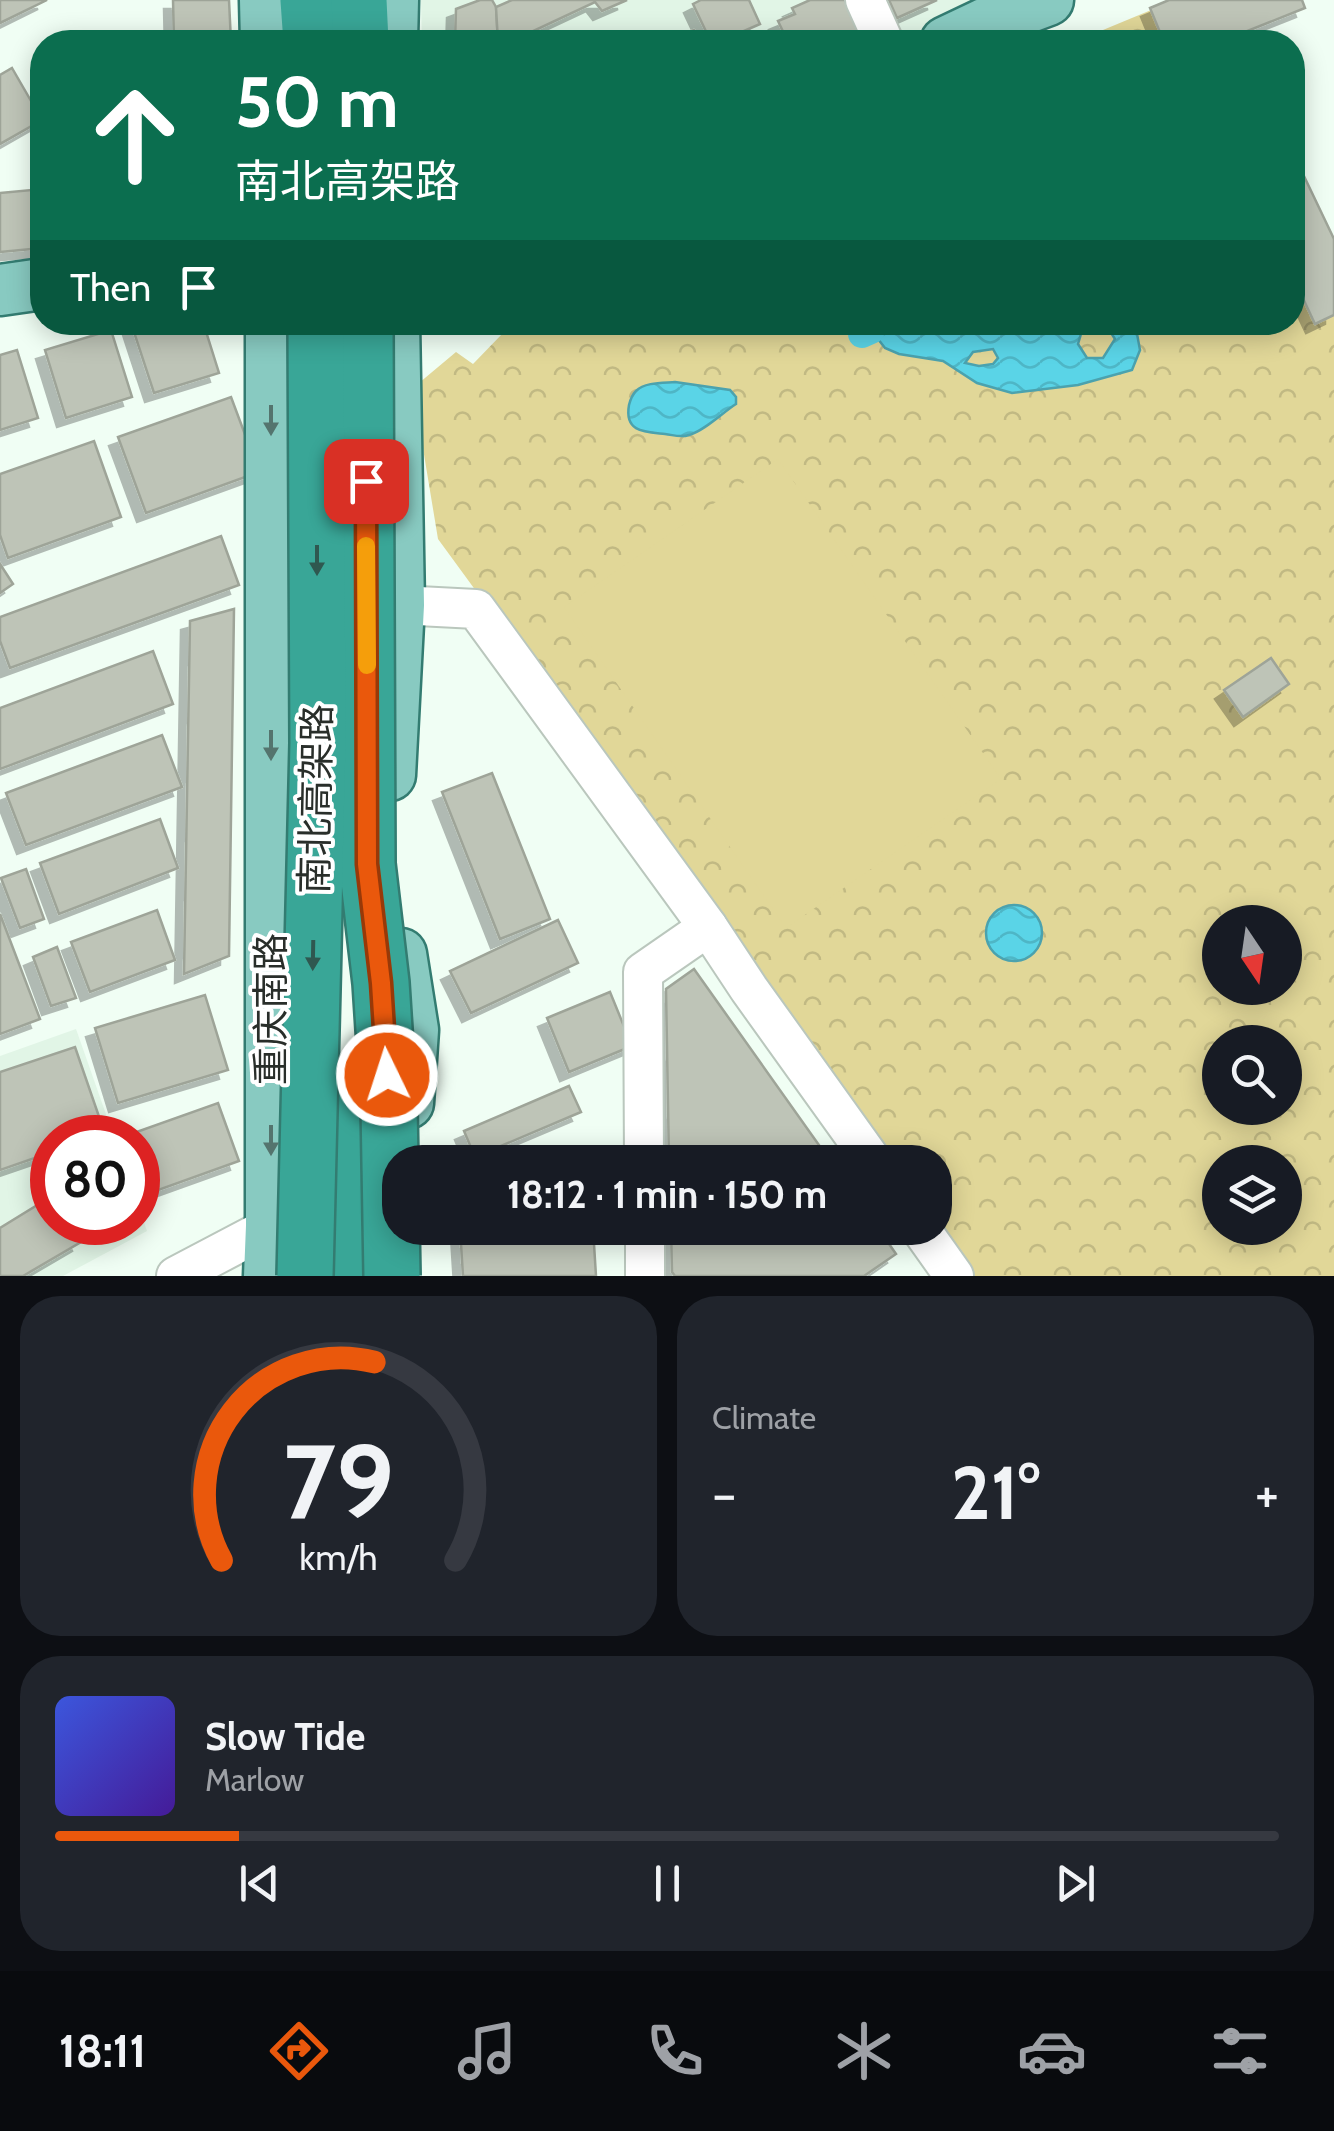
<!DOCTYPE html>
<html lang="en">
<head>
<meta charset="utf-8">
<style>
	body { margin:0; font-family:Cabin,"Noto Sans SC",sans-serif; background:#20242c; color:#f1f3f6; height:100vh; display:flex; flex-direction:column; font-size:38px; white-space:nowrap }
	* { box-sizing:border-box; margin:0 }
	p { font-size:32px; color:#9ea1a6 }
	.icon { flex:none; width:55px; height:55px; fill:none; stroke:currentColor; stroke-width:2; stroke-linecap:round; stroke-linejoin:round }
	.map { position:relative; height:1276px; overflow:hidden }
	.drawer { display:flex; flex-direction:column; gap:20px; padding:20px; background:#0d0f14; flex:1 }
	.drawer>* { flex:none }
	.guide { position:absolute; left:30px; top:30px; width:1275px; height:305px; border-radius:40px; box-shadow:0 5px 25px #0003; background:#0b6e4f; color:#fff; overflow:hidden }
	.needle { width:65px; rotate:167deg }
	.buttons { position:absolute; left:1202px; top:905px; display:grid; gap:20px }
	.buttons a { display:grid; place-items:center; width:100px; height:100px; border-radius:50%; background:#171b24; box-shadow:0 5px 25px #0003; font-size:50px }
	.speed { position:absolute; left:30px; top:1115px; display:flex; gap:20px; font-size:50px; font-weight:700; text-align:center }
	.speed>* { display:grid; place-content:center; width:130px; height:130px; border-radius:50%; background:#171b24; box-shadow:0 5px 25px #0003; line-height:1 }
	.speed .limit { border:15px solid #d22; background:#fff; color:#111 }
	.pin { position:absolute; display:grid; place-items:center; width:85px; height:85px; color:#fff; margin:-42px; border-radius:20px; box-shadow:0 5px 15px #0006 }
	.me { position:absolute; width:110px; margin:-55px; rotate:356deg; stroke-linejoin:round; filter:drop-shadow(0 0 8px #0008) }
	.turn { display:flex; align-items:center; gap:35px; height:210px; padding:0 40px; font-size:45px }
	.turn .icon { width:130px; height:130px; stroke-width:2.5 }
	.turn b { display:block; font-size:70px; line-height:85px }
	.then { display:flex; align-items:center; height:95px; padding:0 40px; background:#0003; gap:20px; font-size:38px }
	.big { font-size:75px; font-weight:800; line-height:1.1 }
	.drawer .widget { flex:1; display:flex; flex-direction:column; justify-content:center; gap:15px; min-width:0; padding:0 35px; border-radius:40px; background:#20242c }
	.drawer .dial { align-items:center; gap:0 }
	.dial svg { height:260px; overflow:visible; fill:none; stroke:#363941; stroke-width:7; stroke-linecap:round; text-anchor:middle }
	.dial text { fill:#f1f3f6; stroke:none }
	.song { display:flex; align-items:center; gap:30px }
	.cover { width:120px; height:120px; border-radius:15px; background:linear-gradient(135deg,hsl(230 70% 55%),hsl(260 70% 35%)) }
	.played { height:10px; border-radius:5px; background:linear-gradient(90deg,#ea580c 15%,#363941 15%) }
	.keys { display:flex; justify-content:space-around; direction:ltr }
	.heat { display:flex; justify-content:space-between; align-items:center; font-size:55px; direction:ltr }
	.drawer .tiles { flex:1; display:grid; gap:20px; grid-template-columns:1fr 1fr }
	.widget:last-child { grid-column:span 2 }
	.trip { position:absolute; left:382px; top:1145px; width:570px; height:100px; border-radius:40px; background:#171b24; box-shadow:0 5px 25px #0003; font-weight:800; line-height:100px; text-align:center }
	.tab-bar { display:flex; height:160px; justify-content:space-around; align-items:center; background:#090b0e; color:#9ea1a6 }
	.tab-bar .icon { width:70px; height:70px }
	.tab-bar .selected { color:#ea580c }
	.tab-bar b { font-size:45px; color:#f1f3f6 }
	.map>svg:first-child { display:block }
</style>
</head>
<body>
<div class="map">
<svg width="1334" height="1276" viewBox="0 0 1334 1276">
	<defs>
		<pattern id="park-crowns" width="20" height="18" patternUnits="userSpaceOnUse" patternTransform="scale(2.5)"><rect width="20" height="18" fill="#e1d798"/><path d="M2 6a3 3 0 1 1 6 0M12 15a3 3 0 1 1 6 0" fill="none" stroke="#c1b983"/></pattern>
		<pattern id="water-waves" width="16" height="10" patternUnits="userSpaceOnUse" patternTransform="scale(2.5)"><rect width="16" height="10" fill="#5ad4e7"/><path d="M0 5q4-4 8 0t8 0" fill="none" stroke="#4eb6c6"/></pattern>
		<filter id="shadow"><feDropShadow dx="-9" dy="9" stdDeviation="0" flood-color="#0004"/></filter>
	</defs>
	<rect width="100%" height="100%" fill="#f0fef4"/>
	<!-- built -->
	<g fill="#e1f5e6">
		<polygon points="421,0 998,0 898,42 422,42"/>
		<polygon points="76,1029 114,1137 52,1138 52,1222 138,1222 138,1205 147,1231 63,1276 0,1276 0,1056"/>
	</g>
	<!-- park -->
	<g fill="url(#park-crowns)" fill-rule="evenodd">
		<polygon points="1156,8 1178,42 1074,42"/>
		<path d="M 1293,220 L 1334,284 L 1334,1276 L 975,1276 L 935,1221 L 935,1162 L 893,1162 L 438,539 L 413,388 L 456,352 L 473,364 L 504,332 L 490,323 L 1292,322 ZM 1220,922 L 1285,922 L 1285,988 L 1220,988 ZM 1220,1042 L 1285,1042 L 1285,1108 L 1220,1108 ZM 1220,1162 L 1285,1162 L 1285,1228 L 1220,1228 Z"/>
	</g>
	<!-- garden -->
	<polygon fill="#e1d798" points="778,459 1001,779 786,928 564,607"/>
	<!-- water -->
	<g fill="url(#water-waves)" stroke="#4ba2ae" stroke-width="2.5" fill-rule="evenodd">
		<path d="M 875,323 L 1135,323 L 1140,350 L 1132,370 L 1078,385 L 1012,393 L 977,383 L 943,361 L 899,354 L 885,348 L 871,330 ZM 1106,325 L 1115,339 L 1103,358 L 1087,358 L 1078,344 L 1081,334 ZM 993,349 L 998,358 L 993,364 L 979,366 L 965,363 L 973,352 Z"/>
		<path d="M 675,382 L 730,390 L 736,397 L 736,404 C 722,413 704,431 689,435 C 680,438 674,435 665,434 C 646,432 624,433 629,405 C 630,401 633,394 636,391 C 645,382 663,383 675,382 Z"/>
		<circle cx="1014" cy="933" r="28"/>
	</g>
	<g fill="none" stroke-linecap="round" stroke-linejoin="round">
		<!-- canal -->
		<polyline stroke="#5ad4e7" stroke-width="28" points="862,334 871,330"/>
	</g>
	<!-- building -->
	<g fill="#bec4b7" stroke="#9ea498" stroke-width="2.5" filter="url(#shadow)">
		<polygon points="0,0 47,0 0,23"/>
		<polygon points="173,0 229,0 231,42 174,42"/>
		<polygon points="480,0 492,0 496,7 498,42 455,42 456,9"/>
		<polygon points="512,0 627,0 602,11 595,2 510,42 498,42 496,7"/>
		<polygon points="701,0 749,0 760,24 719,42 711,42 693,4"/>
		<polygon points="810,0 845,0 860,32 837,42 788,42 778,21 795,14 792,8"/>
		<polygon points="889,0 937,0 897,18"/>
		<polygon points="1169,0 1302,0 1305,8 1220,42 1164,42 1150,8"/>
		<polygon points="694,30 700,42 665,42"/>
		<polygon points="12,68 42,120 0,144 0,75"/>
		<polygon points="1292,151 1334,239 1334,315 1315,324 1292,275"/>
		<polygon points="42,189 42,248 0,252 0,193"/>
		<polygon points="142,322 203,322 219,373 154,393 132,326"/>
		<polygon points="111,330 132,397 66,418 45,350"/>
		<polygon points="17,350 38,418 0,430 0,355"/>
		<polygon points="231,397 259,472 146,513 118,437"/>
		<polygon points="94,441 121,517 8,558 0,535 0,474"/>
		<polygon points="221,536 239,585 10,668 0,641 0,617"/>
		<polygon points="0,564 13,584 0,593"/>
		<polygon points="234,609 229,956 184,974 190,621"/>
		<polygon points="153,651 173,704 0,769 0,708"/>
		<polygon points="1271,658 1289,684 1243,717 1224,690"/>
		<polygon points="162,735 182,787 26,845 6,793"/>
		<polygon points="492,773 550,919 500,939 442,792"/>
		<polygon points="160,819 178,868 59,914 40,863"/>
		<polygon points="26,869 44,919 20,928 1,878"/>
		<polygon points="157,910 175,960 90,992 71,942"/>
		<polygon points="0,914 40,1019 0,1034"/>
		<polygon points="558,920 578,963 471,1013 450,971"/>
		<polygon points="57,947 76,998 51,1006 33,957"/>
		<polygon points="694,969 831,1162 669,1162 666,989"/>
		<polygon points="610,992 632,1046 569,1072 547,1018"/>
		<polygon points="205,995 228,1070 118,1103 95,1028"/>
		<polygon points="75,1047 105,1134 94,1138 52,1138 52,1152 0,1170 0,1072"/>
		<polygon points="569,1086 581,1112 475,1157 464,1131"/>
		<polygon points="218,1103 239,1161 150,1193 138,1161 138,1138 129,1138 128,1135"/>
		<polygon points="52,1196 52,1222 70,1222 81,1242 23,1276 0,1276 0,1228"/>
		<polygon points="94,1222 119,1222 101,1233"/>
		<polygon points="460,1228 593,1228 596,1276 463,1276"/>
		<polygon points="671,1228 878,1228 896,1254 864,1276 675,1276 672,1272"/>
	</g>
	<g fill="none" stroke-linecap="round" stroke-linejoin="round">
		<defs>
			<g id="minor">
				<polyline points="865,0 884,42"/>
				<polyline points="399,605 476,609 708,927 749,989 873,1162"/>
				<polyline points="644,1162 643,972 708,927"/>
				<polyline points="645,1228 645,1276"/>
				<polyline points="920,1228 954,1276"/>
				<polyline points="176,1276 271,1226"/>
			</g>
			<g id="major">
				<polyline points="265,0 266,42"/>
				<polyline points="392,42 393,0"/>
				<polyline points="946,42 984,24 1048,0"/>
				<polyline points="0,290 42,284"/>
				<polyline points="390,775 399,605 394,322"/>
				<polyline points="401,954 413,1030 408,1103"/>
				<polyline points="269,1276 271,1226 271,322"/>
			</g>
			<g id="highway">
				<polyline points="308,0 311,42"/>
				<polyline points="359,0 361,42"/>
				<polyline points="360,1276 363,1074"/>
			</g>
		</defs>
		<!-- minor casing -->
		<use href="#minor" stroke="#bac7bd" stroke-width="42"/>
		<!-- major casing -->
		<use href="#major" stroke="#337c71" stroke-width="55"/>
		<!-- highway casing -->
		<use href="#highway" stroke="#337c71" stroke-width="60"/>
		<!-- minor -->
		<use href="#minor" stroke="#fff" stroke-width="38"/>
		<!-- major -->
		<use href="#major" stroke="#88cac1" stroke-width="50"/>
		<!-- highway -->
		<use href="#highway" stroke="#39a697" stroke-width="55"/>
		<defs>
			<g id="highway-bridge">
				<polyline points="365,322 367,864 381,983 389,1106 392,1276"/>
				<polyline points="305,1276 318,743 316,322"/>
			</g>
		</defs>
		<!-- highway-bridge casing -->
		<use href="#highway-bridge" stroke="#337c71" stroke-width="60" stroke-linecap="butt"/>
		<!-- highway-bridge -->
		<use href="#highway-bridge" stroke="#39a697" stroke-width="55"/>
	</g>
	<!-- one-way arrows -->
	<defs><path id="oneway-solid" d="M-6-.8H1V-3.2L6.5 0L1 3.2V.8H-6Z" transform="scale(2.5)"/></defs>
	<g fill="#54746e">
		<use href="#oneway-solid" transform="translate(271 420) rotate(90)"/>
		<use href="#oneway-solid" transform="translate(271 745) rotate(90)"/>
		<use href="#oneway-solid" transform="translate(271 1140) rotate(90)"/>
	</g>
	<g fill="#2f5850">
		<use href="#oneway-solid" transform="translate(317 560) rotate(90)"/>
		<use href="#oneway-solid" transform="translate(313 955) rotate(91)"/>
	</g>
	<g fill="none" stroke-linecap="round" stroke-linejoin="round">
		<defs>
			<polyline id="route" points="366,481 367,864 381,983 387,1075"/>
		</defs>
		<!-- route casing -->
		<use href="#route" stroke="#983908" stroke-width="25"/>
		<!-- route -->
		<use href="#route" stroke="#ea580c" stroke-width="18"/>
		<!-- slow -->
		<polyline stroke="#f59e0b" stroke-width="18" points="366,546 367,665"/>
	</g>
	<g text-anchor="middle" stroke-width="8" stroke-linejoin="round" paint-order="stroke">
		<!-- street labels -->
		<g font-size="38" fill="#292e2a" stroke="#fff">
			<text transform="translate(316 799) rotate(-89)" y="13">南北高架路</text>
			<text transform="translate(271 1009) rotate(-90)" y="13">重庆南路</text>
		</g>
	</g>
</svg>
<div class="buttons">
<a><svg class="needle" viewBox="-14 -14 28 28"><path d="M0-13l5 13h-10z" fill="#e53935"/><path d="M0 13l5-13h-10z" fill="#9ea1a6"/></svg></a>
<a><svg class="icon" aria-label="search" viewBox="0 0 24 24"><circle cx="10" cy="10" r="6"/><path d="M15 15l6 6"/></svg></a>
<a><svg class="icon" aria-label="layers" viewBox="0 0 24 24"><path d="M12 4l9 5-9 5-9-5zM3 14l9 5 9-5"/></svg></a>
</div>
<div class="speed"><div class="limit">80</div></div>
<div class="pin" style="left:366px;top:481px;background:#d93025"><svg class="icon" aria-label="arrive" viewBox="0 0 24 24"><path d="M6 21V4h12l-3 4 3 4H6"/></svg></div>
<svg class="me" style="left:387px;top:1075px" viewBox="-20 -20 40 40"><circle r="17" fill="#ea580c" stroke="#fff" stroke-width="3"/><path d="M0-11L8 9 0 5-8 9z" fill="#fff"/></svg>
<div class="trip">18:12 · 1 min · 150 m</div>
<div class="guide">
<div class="turn"><svg class="icon" aria-label="ahead" viewBox="0 0 24 24"><path d="M12 20V5M6 11l6-6 6 6"/></svg><div><b>50 m</b>南北高架路</div></div>
<div class="then">Then<svg class="icon" aria-label="arrive" viewBox="0 0 24 24"><path d="M6 21V4h12l-3 4 3 4H6"/></svg></div>
</div>
</div>
<section class="drawer">
<div class="tiles">
<div class="widget dial"><svg viewBox="0 0 100 80">
<path d="M14 69A42 42 0 1 1 86 69"/>
<path d="M14 69A42 42 0 0 1 61 8" stroke="#ea580c"/>
<text x="50" y="56" font-size="32" font-weight="700">79</text>
<text x="50" y="72" font-size="11">km/h</text>
</svg></div>
<div class="widget"><p>Climate</p>
<div class="heat"><a>−</a><b class="big">21°</b><a>+</a></div>
</div>
<div class="widget">
<div class="song"><i class="cover"></i><div><b>Slow Tide</b><p>Marlow</p></div></div>
<div class="played"></div>
<div class="keys"><svg class="icon" aria-label="previous" viewBox="0 0 24 24"><path d="M18 5L8 12l10 7zM5 5v14"/></svg><svg class="icon" aria-label="pause" viewBox="0 0 24 24"><path d="M8 5v14M16 5v14"/></svg><svg class="icon" aria-label="next" viewBox="0 0 24 24"><path d="M6 5l10 7-10 7zM19 5v14"/></svg></div>
</div>
</div>
</section>
<nav class="tab-bar">
<b>18:11</b>
<svg class="icon selected" aria-label="directions" viewBox="0 0 24 24"><path d="M12 3l9 9-9 9-9-9zM9 14v-3h6M13 9l2 2-2 2"/></svg>
<svg class="icon" aria-label="music" viewBox="0 0 24 24"><path d="M9 18V5l10-2v13"/><circle cx="6" cy="18" r="3"/><circle cx="16" cy="16" r="3"/></svg>
<svg class="icon" aria-label="phone" viewBox="0 0 24 24"><path d="M5 4h4l2 5-3 2q2 4 5 5l2-3 5 2v4C11 20 4 13 5 4z"/></svg>
<svg class="icon" aria-label="climate" viewBox="0 0 24 24"><path d="M12 3v18M4 7l16 10M4 17L20 7"/></svg>
<svg class="icon" aria-label="car" viewBox="0 0 24 24"><path d="M5 17H2v-5l4-1 3-4h7l3 4 3 1v5h-3M9 17h6M6 11h13"/><circle cx="7" cy="17" r="2"/><circle cx="17" cy="17" r="2"/></svg>
<svg class="icon" aria-label="filters" viewBox="0 0 24 24"><path d="M4 7h16M4 17h16"/><circle cx="9" cy="7" r="2"/><circle cx="15" cy="17" r="2"/></svg>
</nav>
</body>
</html>
